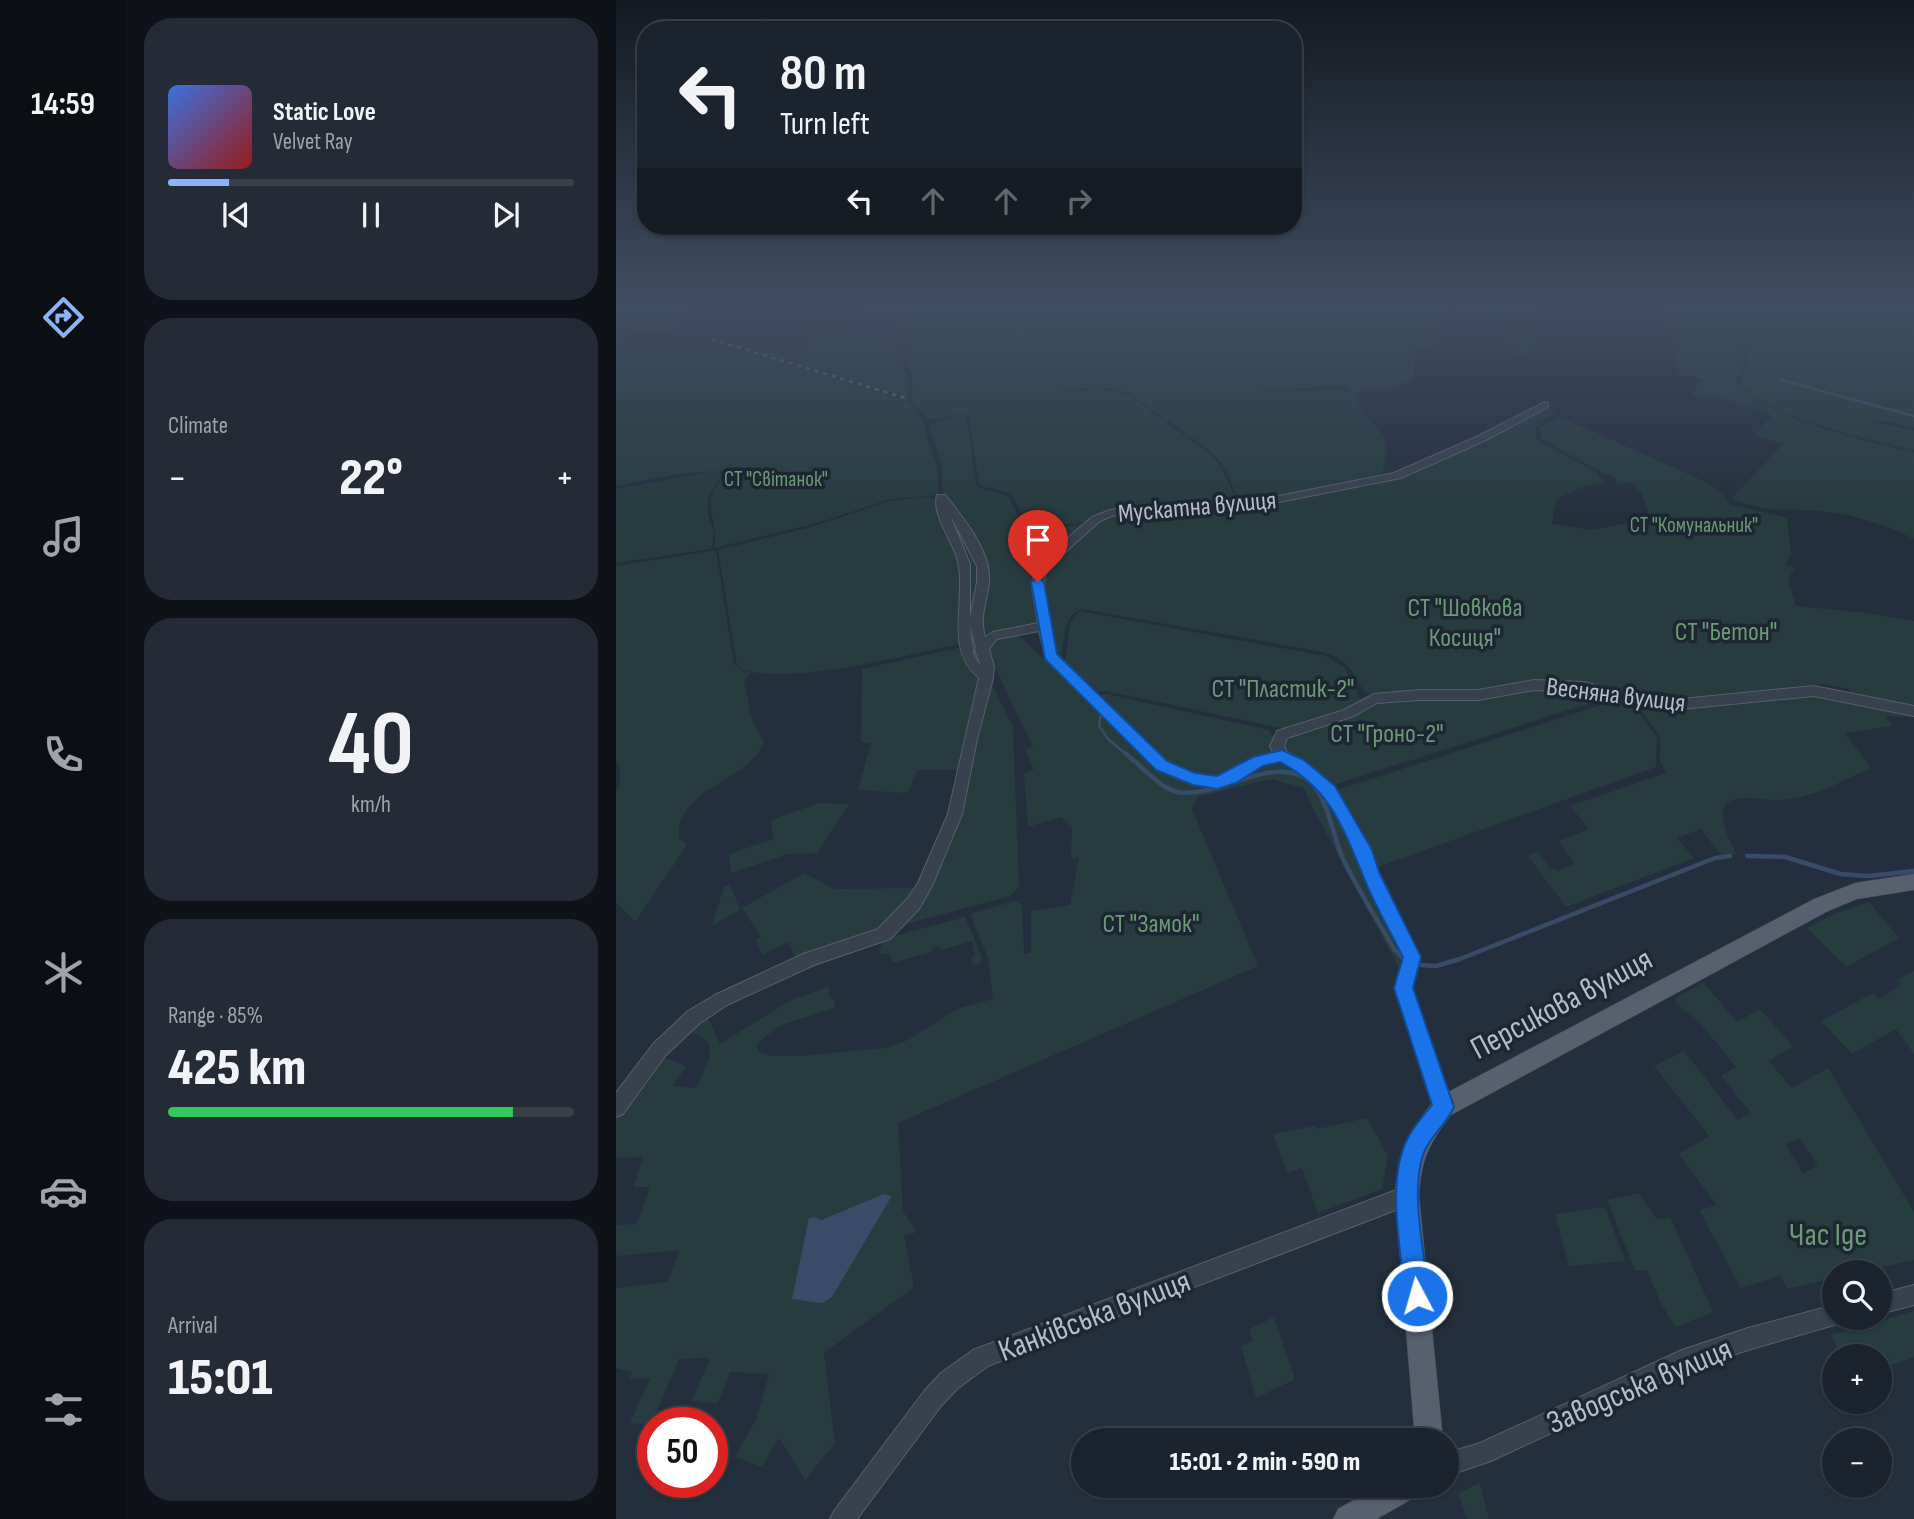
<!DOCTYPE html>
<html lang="en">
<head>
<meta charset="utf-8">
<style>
	body { margin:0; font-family:"Sofia Sans Condensed",sans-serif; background:#242b36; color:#f1f3f6; height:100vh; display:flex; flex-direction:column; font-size:26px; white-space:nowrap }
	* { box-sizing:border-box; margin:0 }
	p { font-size:23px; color:#a0a4aa }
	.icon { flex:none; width:38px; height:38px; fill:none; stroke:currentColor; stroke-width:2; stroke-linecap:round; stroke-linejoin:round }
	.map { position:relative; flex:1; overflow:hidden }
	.sheet { display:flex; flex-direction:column; gap:18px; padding:18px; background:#0f1319; width:490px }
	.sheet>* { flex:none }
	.hud { position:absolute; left:21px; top:21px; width:665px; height:214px; border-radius:28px; box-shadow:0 2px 5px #0004,0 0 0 2px #39404a; background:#1b232e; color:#f1f3f6; overflow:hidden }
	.fabs { position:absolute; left:1206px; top:1260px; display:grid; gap:14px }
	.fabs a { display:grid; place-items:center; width:70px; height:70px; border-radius:50%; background:#1b232e; box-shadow:0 2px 5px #0004,0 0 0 2px #39404a; font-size:35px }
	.speed { position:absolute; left:21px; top:1407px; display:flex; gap:14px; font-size:35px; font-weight:700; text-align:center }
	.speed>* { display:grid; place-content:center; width:91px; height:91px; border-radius:50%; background:#1b232e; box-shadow:0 2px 5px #0004,0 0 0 2px #39404a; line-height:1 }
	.speed .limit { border:10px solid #d22; background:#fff; color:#111 }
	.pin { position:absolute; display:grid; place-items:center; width:60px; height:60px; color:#fff; margin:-72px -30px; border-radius:50% 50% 50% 0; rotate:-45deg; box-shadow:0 0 7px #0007 }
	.pin .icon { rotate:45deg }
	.me { position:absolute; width:77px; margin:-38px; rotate:354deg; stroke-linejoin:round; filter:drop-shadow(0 0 5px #0008) }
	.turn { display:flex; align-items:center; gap:24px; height:147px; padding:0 28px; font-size:32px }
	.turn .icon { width:91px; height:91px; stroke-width:2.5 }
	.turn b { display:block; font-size:49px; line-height:60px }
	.lanes { display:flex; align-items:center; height:66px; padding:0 28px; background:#0003; justify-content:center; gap:35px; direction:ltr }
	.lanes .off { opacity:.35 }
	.big { font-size:52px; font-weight:800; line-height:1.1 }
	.sheet .widget { flex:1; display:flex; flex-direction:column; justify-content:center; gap:10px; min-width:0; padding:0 24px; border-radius:28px; background:#242b36 }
	.sheet .dial { align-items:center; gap:0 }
	.dial b { font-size:91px; line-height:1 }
	.song { display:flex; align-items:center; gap:21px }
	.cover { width:84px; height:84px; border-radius:10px; background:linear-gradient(135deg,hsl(220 70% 55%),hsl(0 70% 35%)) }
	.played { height:7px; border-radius:4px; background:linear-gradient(90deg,#8ab4f8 15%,#39404a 15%) }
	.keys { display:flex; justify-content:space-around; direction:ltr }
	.heat { display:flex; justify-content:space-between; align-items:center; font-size:38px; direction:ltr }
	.charge { height:10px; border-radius:5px; background:linear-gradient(90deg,#34c759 85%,#39404a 0) }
	.trip { position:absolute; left:455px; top:1428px; width:388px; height:70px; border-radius:35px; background:#1b232e; box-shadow:0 2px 5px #0004,0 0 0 2px #39404a; font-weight:800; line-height:70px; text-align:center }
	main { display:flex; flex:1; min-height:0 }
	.menu { display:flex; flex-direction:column; width:126px; justify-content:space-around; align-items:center; background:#0b0e12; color:#a0a4aa }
	.menu .icon { width:49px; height:49px }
	.menu .current { color:#8ab4f8 }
	.menu b { font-size:32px; color:#f1f3f6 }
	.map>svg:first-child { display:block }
</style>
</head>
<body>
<main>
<nav class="menu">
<b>14:59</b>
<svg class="icon current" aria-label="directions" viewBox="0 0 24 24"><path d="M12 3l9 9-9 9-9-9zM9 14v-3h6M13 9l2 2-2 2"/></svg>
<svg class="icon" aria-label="music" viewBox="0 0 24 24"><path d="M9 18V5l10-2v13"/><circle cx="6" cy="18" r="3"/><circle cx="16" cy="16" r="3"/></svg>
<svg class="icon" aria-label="phone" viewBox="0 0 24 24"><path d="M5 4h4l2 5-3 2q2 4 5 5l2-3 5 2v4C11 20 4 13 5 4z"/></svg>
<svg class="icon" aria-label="climate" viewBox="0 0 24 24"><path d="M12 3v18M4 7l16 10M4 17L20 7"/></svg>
<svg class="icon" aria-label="car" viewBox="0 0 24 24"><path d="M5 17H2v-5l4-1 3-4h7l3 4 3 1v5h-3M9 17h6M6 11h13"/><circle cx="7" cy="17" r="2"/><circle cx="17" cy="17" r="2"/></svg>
<svg class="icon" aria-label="filters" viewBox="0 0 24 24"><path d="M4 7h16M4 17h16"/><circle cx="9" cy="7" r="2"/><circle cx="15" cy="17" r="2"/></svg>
</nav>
<section class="sheet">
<div class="widget">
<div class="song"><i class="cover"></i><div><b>Static Love</b><p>Velvet Ray</p></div></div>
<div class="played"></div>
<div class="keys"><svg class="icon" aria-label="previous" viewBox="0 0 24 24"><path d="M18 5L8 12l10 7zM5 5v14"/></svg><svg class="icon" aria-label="pause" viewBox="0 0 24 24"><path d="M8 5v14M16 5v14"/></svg><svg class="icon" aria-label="next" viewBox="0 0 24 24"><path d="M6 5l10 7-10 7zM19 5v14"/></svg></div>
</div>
<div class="widget"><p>Climate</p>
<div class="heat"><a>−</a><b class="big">22°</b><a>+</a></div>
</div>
<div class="widget dial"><b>40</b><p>km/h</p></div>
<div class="widget"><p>Range · 85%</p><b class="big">425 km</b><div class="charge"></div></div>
<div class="widget"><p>Arrival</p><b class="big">15:01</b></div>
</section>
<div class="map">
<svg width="1298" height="1519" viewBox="0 0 1298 1519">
	<rect width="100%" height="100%" fill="#242f3e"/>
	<!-- green -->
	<g fill="#263c3f" fill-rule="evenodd">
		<path d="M 0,304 L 74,304 L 56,332 L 13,334 L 1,351 C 51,346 78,346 127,355 L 133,351 L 293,402 L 307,419 L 313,444 L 321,465 L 323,495 L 274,499 L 202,523 L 98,548 C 102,531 94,519 95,502 C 95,490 107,482 108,470 L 58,475 L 0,486 Z"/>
		<polygon points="236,304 279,304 288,311 288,336 283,355 292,377 292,398 134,350 175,356 199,333 283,339 284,319 281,314"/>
		<path d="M 282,304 L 942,304 L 903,310 L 890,315 L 830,306 L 818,327 L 821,337 L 819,349 L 799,349 L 798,375 C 783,394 758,386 738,394 L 730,388 L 716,386 L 618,394 L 725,389 L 737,396 L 769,440 L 771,447 L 766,478 L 625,502 L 607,466 L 597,453 L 513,393 C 489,384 461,389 437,393 L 482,389 L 512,395 L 594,454 L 606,468 L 622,503 L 513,508 L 472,522 L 413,529 L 396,494 L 363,485 L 352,412 L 398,402 L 313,420 L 297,402 L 295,373 L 286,356 L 291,338 L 292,313 Z"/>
		<path d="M 1050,304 L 1114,304 L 1129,359 L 1120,382 C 1145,417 1256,444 1298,452 L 1298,539 C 1265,522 1229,512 1192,510 C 1157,509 1150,512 1116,498 L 1167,444 L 1138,435 L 1156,416 L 1092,394 L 1086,399 L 1074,394 L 1089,379 L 1062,374 Z"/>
		<path d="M 1115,304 L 1298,304 L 1298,428 L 1268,421 L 1259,422 L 1298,431 L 1298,450 C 1259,441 1145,416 1124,383 L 1132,357 Z"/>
		<polygon points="890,327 912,332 928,351 912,351 899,358"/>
		<path d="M 929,407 L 941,411 L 919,428 L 921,440 L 980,472 L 990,484 L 971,485 L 940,499 L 936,524 L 975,530 L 1012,523 L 1036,525 L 1027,496 L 1017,483 L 1002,484 L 995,474 L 989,474 L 925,439 L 923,428 L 942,416 L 1092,483 L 1107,494 L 1113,504 L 1171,518 L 1175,553 L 1170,565 L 1179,568 L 1172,579 L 1180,606 L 1250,613 L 1298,621 L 1298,708 L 1234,693 L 1234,689 L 1205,684 L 1059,702 L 903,685 L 868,688 L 868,692 L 758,695 C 743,693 742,676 732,666 C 725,658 713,654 702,651 L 466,609 C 445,616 448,646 445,665 L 438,658 L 426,572 L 484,518 L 513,510 L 586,509 L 776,479 Z"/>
		<polygon points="350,412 360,487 392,496 409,531 470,524 425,567 425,625 375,634 365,632 370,582 327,495 325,464 313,425"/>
		<polygon points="100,471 106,474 92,498 92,514 98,534 95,549 0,563 0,489"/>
		<path d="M 303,497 L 323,499 L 345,561 L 346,643 C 305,653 155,690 121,666 L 102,550 L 195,527 L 274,501 Z"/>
		<polygon points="328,504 364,566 357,617 369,668 355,661 350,571"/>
		<path d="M 100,550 L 118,664 L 127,671 L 135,672 L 128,681 L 135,717 L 148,742 C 133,782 59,788 63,838 L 71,845 L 19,922 L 0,902 L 0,791 C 8,779 4,771 0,759 L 0,566 Z"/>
		<polygon points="463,611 710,656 728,667 745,701 739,707 675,730 490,691 475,693 449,664 454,622"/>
		<polygon points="401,634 516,743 581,784 649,764 665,763 673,765 707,787 742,849 788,957 782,966 696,807 688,788 654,779 582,797 576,809 642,966 282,1123 287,1211 301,1232 288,1236 298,1287 208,1353 219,1443 189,1480 163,1438 146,1467 119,1457 140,1420 153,1374 114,1372 102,1403 76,1401 94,1358 63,1359 35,1425 14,1423 34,1378 13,1379 16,1372 0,1368 0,1288 51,1282 64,1250 0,1256 0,1225 21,1224 34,1187 18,1187 27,1157 0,1158 0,1120 47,1057 71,1066 56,1086 80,1088 93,1059 94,1045 84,1035 69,1032 91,1016 104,1044 173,1001 213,986 213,996 219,1002 218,1008 165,1025 141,1043 142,1051 156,1056 183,1056 270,1048 292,1040 341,1009 377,999 372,958 354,914 399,901 406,905 408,954 415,952 415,911 454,905 463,857 455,859 456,827 445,817 412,827 408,774 418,769 409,750 417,746 371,652 380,638"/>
		<polygon points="347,647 351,666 364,681 342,770 301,770 292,793 242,790 255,743 245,742 246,669"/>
		<polygon points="374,681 397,727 403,886 394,896 283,926 317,885 344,820 359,731"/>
		<polygon points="926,687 972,691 994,697 714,786 665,745 666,739 751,704"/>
		<path d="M 1202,693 L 1298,713 L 1298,717 L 1269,716 L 1277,726 L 1229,733 L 1255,768 C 1226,781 1197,798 1164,800 C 1150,801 1122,794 1111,803 C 1099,814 1115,843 1120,854 L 1105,855 L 1085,829 L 1061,838 L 1078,858 L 950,907 L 912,856 L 922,852 L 935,869 L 939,868 L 941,871 L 959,864 L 942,841 L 973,829 L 954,806 L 1050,773 L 1044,762 L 1044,736 L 1019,702 Z"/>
		<polygon points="490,694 653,730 657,738 655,754 600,780 560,770 479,696"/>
		<polygon points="1003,699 1015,701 1041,737 1040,767 762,867 720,794 721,790"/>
		<polygon points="203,803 233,804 201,853 172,854 115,873 113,854 158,839 155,820"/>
		<polygon points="188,873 219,889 299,888 267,926 180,959 172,942 146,955 140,940 145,937 126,908"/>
		<polygon points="114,884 124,910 96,926 108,887"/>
		<polygon points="1253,902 1283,938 1230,967 1191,928 1218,914"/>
		<polygon points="349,917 366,958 364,963 357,966 355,957 359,956 356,941 325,950 324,946 316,948 316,952 276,963 275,955 263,953 265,945 275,937"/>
		<polygon points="1298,971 1298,1054 1280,1029 1236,1054 1205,1021 1257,993 1262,999 1285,985 1281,980"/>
		<path d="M 1087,982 L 1121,1022 L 1144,1009 L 1177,1046 L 1153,1061 L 1176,1088 L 1212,1068 L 1298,1212 L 1298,1260 L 1244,1272 L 1218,1272 L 1218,1278 L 1171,1289 L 1164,1276 L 1125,1288 L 1083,1210 L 1101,1205 L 1063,1154 L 1093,1136 L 1038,1066 L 1068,1051 L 1122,1120 L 1135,1113 L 1105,1076 L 1120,1067 L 1085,1024 L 1060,1003 L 1060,998 ZM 1184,1139 L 1202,1166 L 1187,1173 L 1169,1144 Z"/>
		<polygon points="751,1118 772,1156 766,1189 702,1213 686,1168 671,1173 657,1134 699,1126 701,1129"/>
		<polygon points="1023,1193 1041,1220 1054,1217 1097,1312 1060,1327 1045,1304 1031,1270 1019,1271 991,1200"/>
		<polygon points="989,1207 1009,1261 953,1266 939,1214"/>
		<polygon points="1298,1311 1298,1357 1273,1366 1266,1354 1226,1356 1215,1335"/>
		<polygon points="658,1317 679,1379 640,1398 625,1346 637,1341 633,1329"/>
		<polygon points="864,1483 873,1519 851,1519 842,1493"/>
	</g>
	<!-- water -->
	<polygon fill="#394c67" points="268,1194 275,1196 274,1199 216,1297 206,1303 176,1299 193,1218 199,1217 205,1220"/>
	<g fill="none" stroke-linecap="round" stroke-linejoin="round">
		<!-- stream-far1 -->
		<g stroke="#394c67" stroke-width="2.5">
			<polyline points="1165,380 1298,416"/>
			<polyline points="430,660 466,695"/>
			<polyline points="485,712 483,726 492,739 511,755"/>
		</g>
		<!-- stream -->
		<g stroke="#394c67" stroke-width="4.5">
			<path d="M 509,753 C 554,791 551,802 611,785"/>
			<path d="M 619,782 C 644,773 680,762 700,788 C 711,802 719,840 727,859 C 742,890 761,919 778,949 L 789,960"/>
			<polyline points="1131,856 1169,857 1225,874 1252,876 1298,871"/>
			<polyline points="806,965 820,966 844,959 1099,858 1114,856"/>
		</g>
		<defs>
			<g id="minor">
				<path d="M 929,402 L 932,403 L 932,407 L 868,441 L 785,478 L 663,502 L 595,510 L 534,510 L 496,516 L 484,521 L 435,565 L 429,575 L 428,587 L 440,655 L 551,761 L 579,774 L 601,778 L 609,775 L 637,757 L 657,753 L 654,746 L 661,731 L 728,710 L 758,694 L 803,690 L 862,690 L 918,680 L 968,682 L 1016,694 L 1055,700 L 1198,686 L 1298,706 L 1298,716 L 1198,696 L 1055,710 L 1016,704 L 968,692 L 918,690 L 862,700 L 803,700 L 761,703 L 738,716 L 671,738 L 668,746 L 671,752 L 688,761 L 718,786 L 755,850 L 762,872 L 804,957 L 795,988 L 836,1107 L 834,1113 L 827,1116 L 820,1113 L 779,988 L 788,957 L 746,872 L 740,851 L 708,794 L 678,769 L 664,761 L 646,765 L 619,783 L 601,788 L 572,783 L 541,769 L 430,659 L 423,631 L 381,639 L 373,649 L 378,667 L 377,678 L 361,739 L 346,814 L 316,886 L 303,909 L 274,939 L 198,965 L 111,1005 L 84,1023 L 49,1056 L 7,1114 L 0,1117 L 0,1093 L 37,1044 L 72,1011 L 99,995 L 187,954 L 262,929 L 291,899 L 302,883 L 332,814 L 363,678 C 325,646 354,596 340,555 C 334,537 316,514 321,495 L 329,495 C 347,517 376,553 373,582 C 371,602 363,617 369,637 L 377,632 L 422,623 L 416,587 L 419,572 L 430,557 L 476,517 L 494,510 L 534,504 L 595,504 L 663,496 L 778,473 L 860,437 ZM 334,515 L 361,566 L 361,582 L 354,618 L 354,564 ZM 354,626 L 360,648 L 359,651 L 365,666 L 358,656 Z"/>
				<polygon points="791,1186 798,1189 801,1196 798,1203 372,1366 341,1389 325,1406 241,1519 214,1519 218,1511 309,1390 325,1373 357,1350"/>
				<polygon points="1298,1285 1298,1305 1264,1314 1264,1294"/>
				<polygon points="1218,1305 1218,1318 1228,1318 1225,1323 1132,1350 1069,1371 875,1461 831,1476 831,1453 864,1443 1066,1350 1132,1328"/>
			</g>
			<g id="major">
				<path d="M 1298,874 L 1298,890 L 1241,899 L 1212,911 L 835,1115 C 813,1144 805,1159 803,1196 L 827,1440 L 799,1440 L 779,1196 C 781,1154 793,1132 819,1099 L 1198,899 L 1239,883 Z"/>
				<polygon points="763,1486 806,1486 801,1496 761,1519 717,1519 722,1509"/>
			</g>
		</defs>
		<!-- minor casing -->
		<use href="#minor" stroke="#565f6c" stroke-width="2"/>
		<!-- major casing -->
		<use href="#major" stroke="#414a57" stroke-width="1"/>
		<!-- minor -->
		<use href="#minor" fill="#38414e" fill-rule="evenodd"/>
		<!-- major -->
		<use href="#major" fill="#56606e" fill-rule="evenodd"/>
		<!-- rail -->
		<polyline stroke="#5a6575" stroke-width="2.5" stroke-dasharray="4.5 4.5" stroke-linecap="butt" points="95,339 292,399"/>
	</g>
	<!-- sky -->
	<linearGradient id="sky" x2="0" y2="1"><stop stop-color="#141a22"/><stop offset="0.59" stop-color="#3f4d63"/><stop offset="1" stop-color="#3f4d63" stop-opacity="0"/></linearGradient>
	<rect width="1298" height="516" fill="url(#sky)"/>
	<!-- route -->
	<path fill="#1a73e8" stroke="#114b97" stroke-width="2" d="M 422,578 L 428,582 L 441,654 L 551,761 L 579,773 L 601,776 L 637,757 L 666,750 L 688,760 L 719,786 L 756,850 L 763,872 L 805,957 L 797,988 L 838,1107 C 831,1123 817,1134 810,1148 C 792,1185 809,1255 813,1296 L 810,1304 L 801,1308 L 793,1304 L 789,1296 C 785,1249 769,1178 793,1136 C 799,1125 808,1115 816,1105 L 778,988 L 787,957 C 773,929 757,902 746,873 C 726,825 713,788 664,762 L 647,766 L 620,783 L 601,789 L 577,785 L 540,770 L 429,659 L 415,582 Z"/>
	<g text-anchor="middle" stroke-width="7" stroke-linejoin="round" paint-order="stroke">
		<!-- far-park labels -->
		<g font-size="21" fill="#6b9a76" stroke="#1d2633">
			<text x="160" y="486">СТ "Світанок"</text>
			<text x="1078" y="532">СТ "Комунальник"</text>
		</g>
		<!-- street labels -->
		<g font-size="26" fill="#b4bcc9" stroke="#1d2633">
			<text transform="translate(581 506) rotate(-5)" y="9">Мускатна вулиця</text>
			<text transform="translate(1000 694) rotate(7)" y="9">Весняна вулиця</text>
		</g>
		<!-- park labels -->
		<g font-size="26" fill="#6b9a76" stroke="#1d2633">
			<text x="849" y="616">СТ "Шовкова<tspan x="849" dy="30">Косиця"</tspan></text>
			<text x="1110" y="640">СТ "Бетон"</text>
			<text x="667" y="697">СТ "Пластик-2"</text>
			<text x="771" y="742">СТ "Гроно-2"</text>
			<text x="535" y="932">СТ "Замок"</text>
		</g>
		<!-- near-street labels -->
		<g font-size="32" fill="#b4bcc9" stroke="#1d2633">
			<text transform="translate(945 1003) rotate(-28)" y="11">Персикова вулиця</text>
			<text transform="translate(478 1315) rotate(-21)" y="11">Канківська вулиця</text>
			<text transform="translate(1023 1385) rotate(-23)" y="11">Заводська вулиця</text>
		</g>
		<!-- near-park labels -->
		<g font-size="32" fill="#6b9a76" stroke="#1d2633">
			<text x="1212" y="1245">Час Іде</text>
		</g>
	</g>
</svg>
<div class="fabs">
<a><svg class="icon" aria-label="search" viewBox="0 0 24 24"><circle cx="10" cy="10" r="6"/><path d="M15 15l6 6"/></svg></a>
<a>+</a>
<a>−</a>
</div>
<div class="speed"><div class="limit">50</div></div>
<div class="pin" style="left:422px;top:582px;background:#d93025"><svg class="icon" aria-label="arrive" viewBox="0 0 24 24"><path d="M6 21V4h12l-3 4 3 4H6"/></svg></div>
<svg class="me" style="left:801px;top:1296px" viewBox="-20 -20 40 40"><circle r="17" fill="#1a73e8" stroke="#fff" stroke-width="3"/><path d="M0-11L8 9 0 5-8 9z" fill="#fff"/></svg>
<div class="trip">15:01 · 2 min · 590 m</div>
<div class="hud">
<div class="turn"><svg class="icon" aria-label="left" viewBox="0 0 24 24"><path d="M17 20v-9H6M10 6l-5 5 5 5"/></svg><div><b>80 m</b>Turn left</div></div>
<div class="lanes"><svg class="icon" aria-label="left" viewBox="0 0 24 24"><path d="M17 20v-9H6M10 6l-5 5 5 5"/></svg><svg class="icon off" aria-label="ahead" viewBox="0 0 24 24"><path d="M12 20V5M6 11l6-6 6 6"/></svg><svg class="icon off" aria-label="ahead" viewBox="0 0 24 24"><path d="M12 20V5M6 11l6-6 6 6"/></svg><svg class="icon off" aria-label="right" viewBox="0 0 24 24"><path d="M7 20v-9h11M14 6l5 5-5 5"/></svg></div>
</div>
</div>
</main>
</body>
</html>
